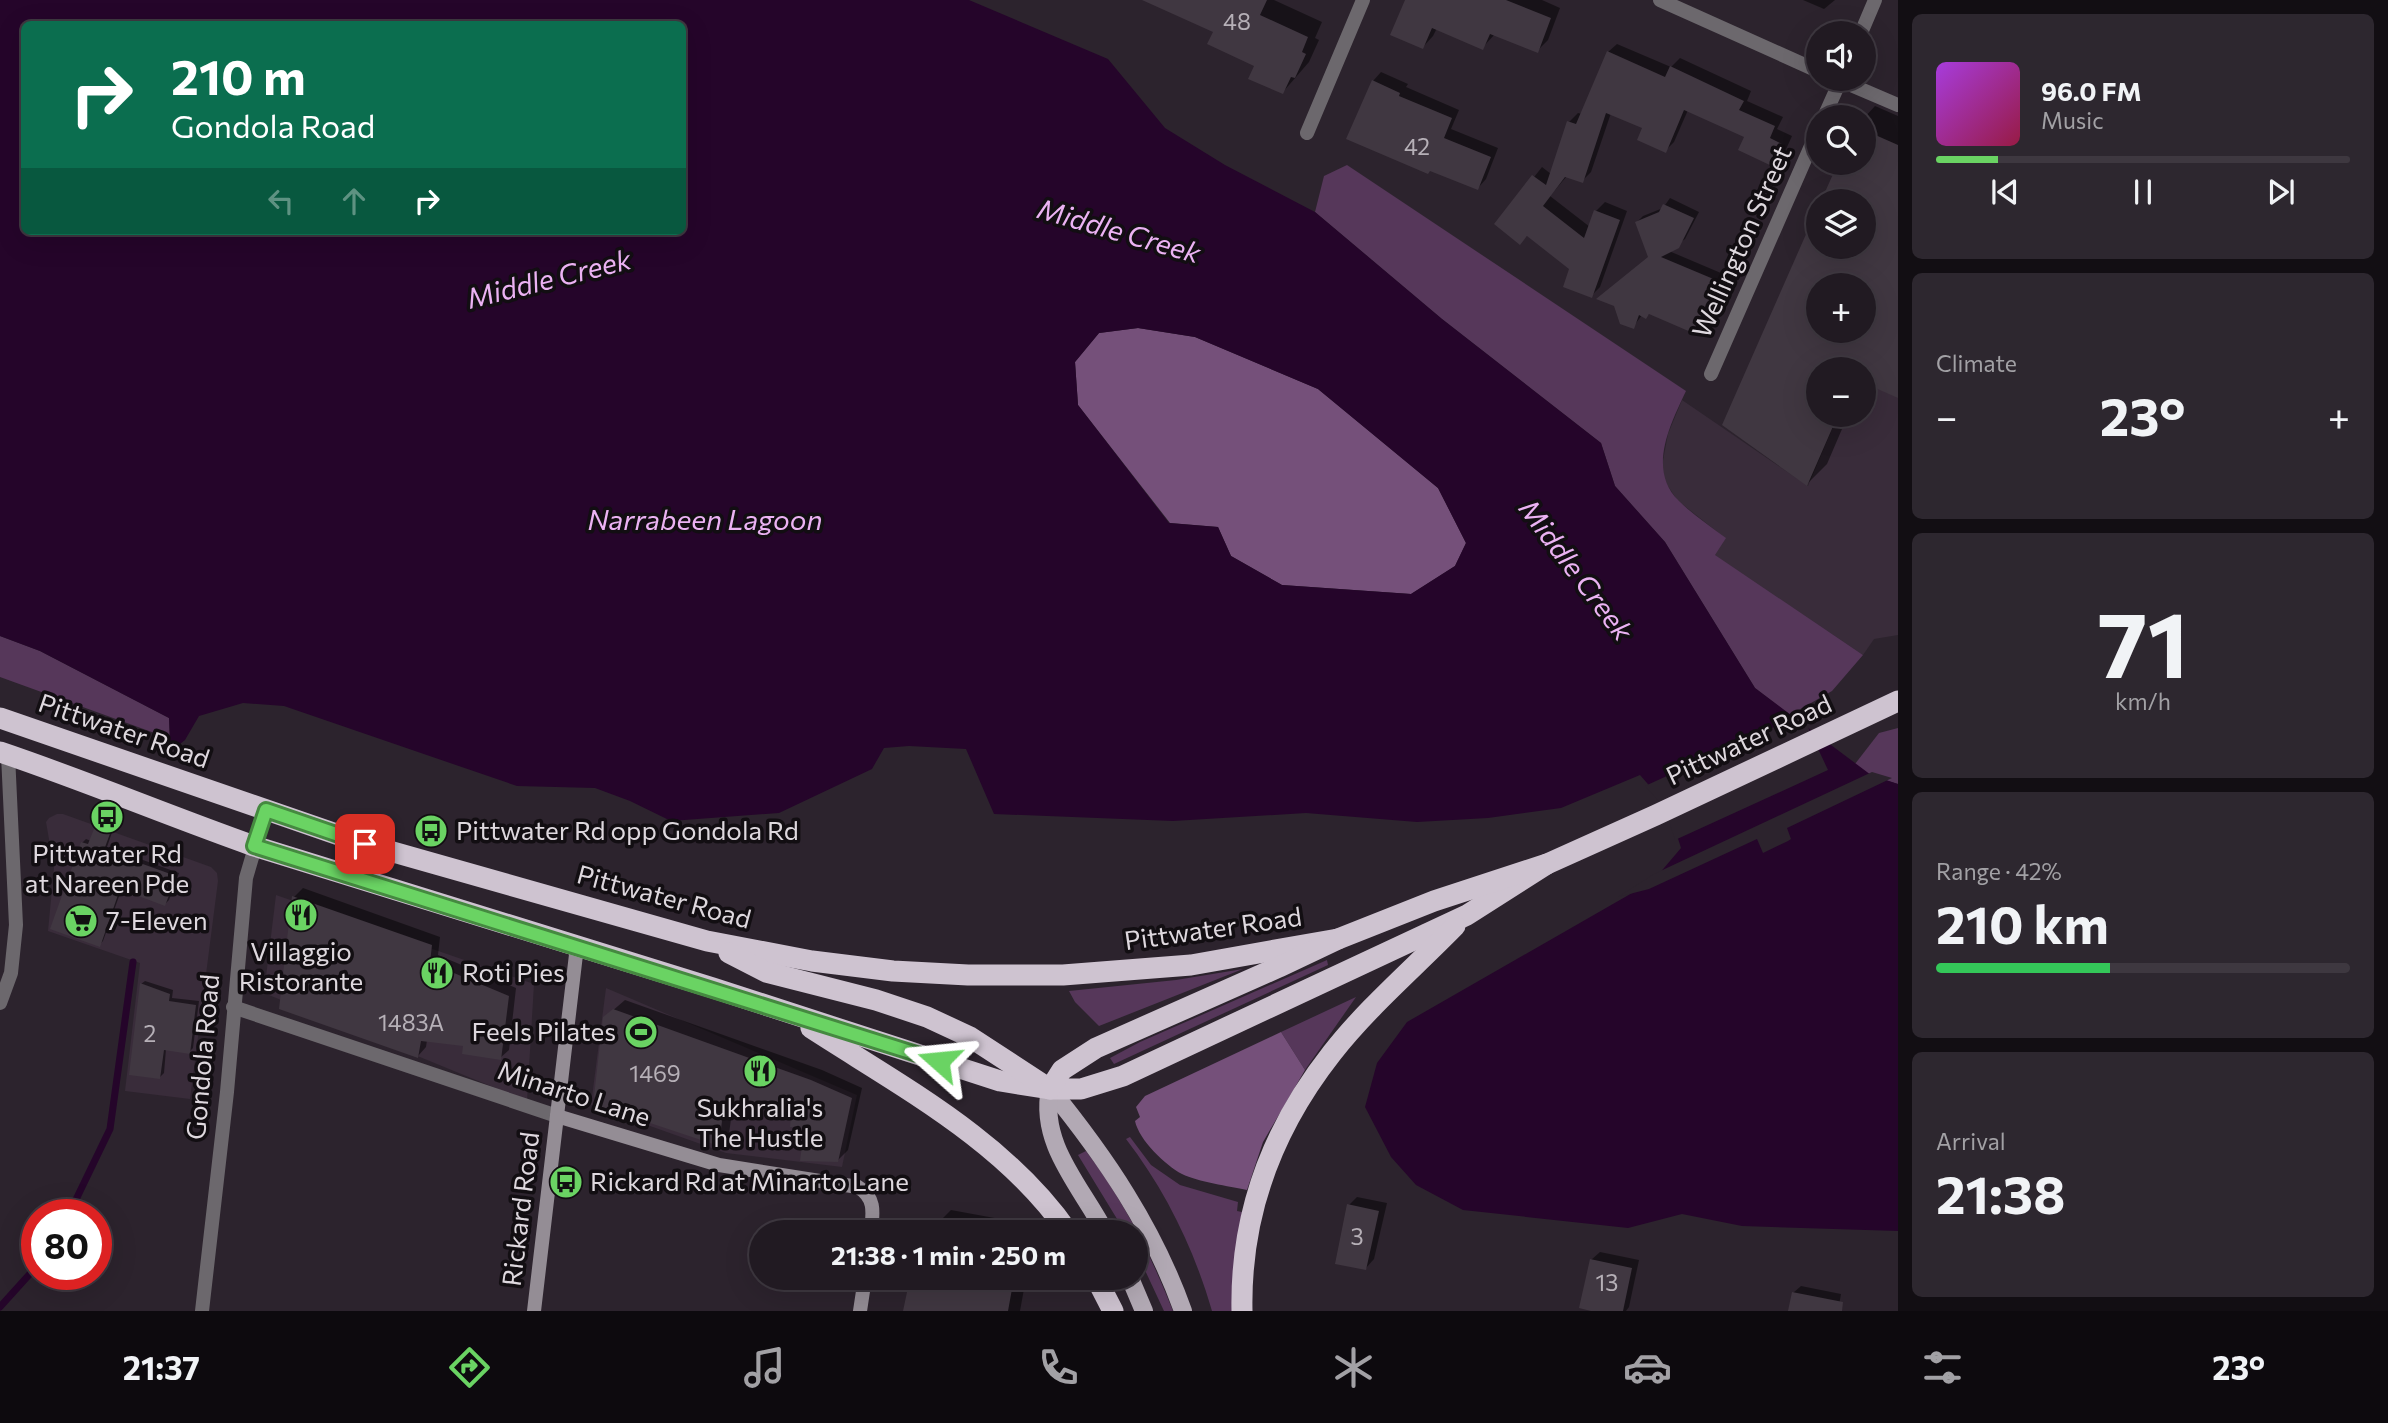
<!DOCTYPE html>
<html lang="en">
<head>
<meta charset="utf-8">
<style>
	body { margin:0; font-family:Commissioner,sans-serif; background:#2d272f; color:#f1f3f6; height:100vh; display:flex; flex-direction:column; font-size:26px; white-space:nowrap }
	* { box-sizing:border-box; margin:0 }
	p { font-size:23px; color:#a2a1a5 }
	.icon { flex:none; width:38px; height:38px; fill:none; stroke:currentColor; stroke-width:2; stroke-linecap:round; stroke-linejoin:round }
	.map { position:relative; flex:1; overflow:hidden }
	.details { display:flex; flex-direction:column; gap:14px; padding:14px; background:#120e13; width:490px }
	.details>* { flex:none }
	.hud { position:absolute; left:21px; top:21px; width:665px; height:214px; border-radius:10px; box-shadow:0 7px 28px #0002,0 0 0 2px #3e3840; background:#0b6e4f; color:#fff; overflow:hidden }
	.buttons { position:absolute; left:1806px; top:21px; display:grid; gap:14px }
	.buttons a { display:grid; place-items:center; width:70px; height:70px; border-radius:50%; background:#211a22; box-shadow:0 7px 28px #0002,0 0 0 2px #3e3840; font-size:35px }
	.speed { position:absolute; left:21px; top:1199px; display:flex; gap:14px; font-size:35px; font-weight:700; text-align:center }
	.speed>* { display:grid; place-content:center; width:91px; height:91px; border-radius:50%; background:#211a22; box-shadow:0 7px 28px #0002,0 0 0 2px #3e3840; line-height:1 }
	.speed .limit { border:10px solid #d22; background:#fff; color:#111 }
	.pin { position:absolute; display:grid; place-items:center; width:60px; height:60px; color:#fff; margin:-30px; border-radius:14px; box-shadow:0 4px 10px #0006 }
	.me { position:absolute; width:77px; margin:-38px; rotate:288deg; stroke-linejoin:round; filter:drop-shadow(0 0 5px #0008) }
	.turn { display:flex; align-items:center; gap:24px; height:147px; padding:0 35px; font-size:32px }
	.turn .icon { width:91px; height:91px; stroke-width:2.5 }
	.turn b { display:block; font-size:49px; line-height:60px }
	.lanes { display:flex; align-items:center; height:66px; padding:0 35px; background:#0003; justify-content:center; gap:35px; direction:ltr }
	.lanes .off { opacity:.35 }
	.big { font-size:52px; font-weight:700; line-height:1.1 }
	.details .widget { flex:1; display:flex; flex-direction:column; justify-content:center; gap:10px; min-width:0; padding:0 24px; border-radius:10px; background:#2d272f }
	.details .dial { align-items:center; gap:0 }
	.dial b { font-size:91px; line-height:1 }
	.song { display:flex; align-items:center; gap:21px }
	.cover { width:84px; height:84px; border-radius:10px; background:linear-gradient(135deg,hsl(280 70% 55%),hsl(340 70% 35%)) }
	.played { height:7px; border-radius:4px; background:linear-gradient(90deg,#6ad363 15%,#3e3840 15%) }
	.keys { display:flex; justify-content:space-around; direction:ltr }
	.heat { display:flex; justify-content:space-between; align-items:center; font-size:38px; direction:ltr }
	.charge { height:10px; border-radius:5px; background:linear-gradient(90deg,#34c759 42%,#3e3840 0) }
	.trip { position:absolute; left:749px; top:1220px; width:399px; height:70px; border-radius:35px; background:#211a22; box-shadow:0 7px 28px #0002,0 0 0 2px #3e3840; font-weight:700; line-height:70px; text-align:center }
	.tabs { display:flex; height:112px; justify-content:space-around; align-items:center; background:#0d0a0e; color:#a2a1a5 }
	.tabs .icon { width:49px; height:49px }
	.tabs .active { color:#6ad363 }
	.tabs b { font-size:32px; color:#f1f3f6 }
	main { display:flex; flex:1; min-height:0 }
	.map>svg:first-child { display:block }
</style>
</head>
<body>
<main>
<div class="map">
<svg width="1898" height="1311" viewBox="0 0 1898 1311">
	<rect width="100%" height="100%" fill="#2c232d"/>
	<!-- built -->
	<g fill="#392c3a">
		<polygon points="1898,274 1898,635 1874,639 1863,655 1714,555 1725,538 1677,500 1666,483 1661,471 1668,434 1682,400 1808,486 1838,415 1864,415 1864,369 1857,369"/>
		<polygon points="57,814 63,814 211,867 217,873 218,881 190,1099 125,1091 140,963 48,931 54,868 46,822 49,818"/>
		<polygon points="276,895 534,984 527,1101 264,993"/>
		<polygon points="606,988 857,1095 842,1167 726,1153 591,1105"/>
	</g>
	<!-- green -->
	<g fill="#56375a">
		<path d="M 1347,165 L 1686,391 C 1670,425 1647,470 1679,501 C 1693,515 1710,526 1726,538 L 1715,555 L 1863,655 L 1832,691 L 1790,715 L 1755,688 L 1665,542 L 1615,486 L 1601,443 L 1442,319 L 1315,212 L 1324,176 Z"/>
		<polygon points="0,636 40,651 169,718 170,741 160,735 0,677"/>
		<polygon points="1898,728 1898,784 1871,776 1855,764 1879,733"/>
		<polygon points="1327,960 1328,965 1114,1064 1110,1058 1140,1042"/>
		<polygon points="1243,969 1099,1026 1075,1002 1069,991 1176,980"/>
		<polygon points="1356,997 1305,1070 1281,1032"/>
		<path d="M 1130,1137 L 1151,1165 L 1180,1185 L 1238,1202 L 1237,1211 L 1242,1212 L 1232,1287 L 1232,1311 L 1212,1311 C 1194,1249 1166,1191 1126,1139 Z"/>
		<path d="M 1086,1151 C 1124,1201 1150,1253 1173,1311 L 1164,1311 L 1136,1251 L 1136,1232 L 1125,1232 L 1078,1155 Z"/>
	</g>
	<!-- forest -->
	<g fill="#75507a">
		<polygon points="1138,328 1195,337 1318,389 1438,488 1466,543 1455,566 1411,594 1282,585 1231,556 1218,527 1170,523 1078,405 1075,362 1099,333"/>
		<path d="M 1281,1032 L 1305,1070 L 1263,1142 L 1247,1190 C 1229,1186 1198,1182 1182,1174 C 1165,1165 1139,1140 1135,1121 L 1140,1117 L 1136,1107 L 1145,1096 Z"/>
	</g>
	<!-- water -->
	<path fill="#25052a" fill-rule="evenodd" d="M 0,0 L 969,0 L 1108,59 L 1165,128 L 1225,165 L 1315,212 L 1442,319 L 1601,443 L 1615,486 L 1665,542 L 1755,688 L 1871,775 L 1898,784 L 1898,1231 L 1742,1226 L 1682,1214 L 1628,1228 L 1463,1210 L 1416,1185 L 1391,1157 L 1365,1107 L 1377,1063 L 1407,1022 L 1653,881 L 1681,848 L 1668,807 L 1640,775 L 1561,808 L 1488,818 L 1417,822 L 1306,813 L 1173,821 L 994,814 L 966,749 L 909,746 L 884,748 L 872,769 L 779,813 L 671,821 L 630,801 L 595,788 L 517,786 L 284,706 L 243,703 L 199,716 L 185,740 L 175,748 L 170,741 L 169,718 L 40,651 L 0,636 ZM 24,24 L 682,24 L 682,231 L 24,231 ZM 1138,328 L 1195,337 L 1318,389 L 1438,488 L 1466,543 L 1455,566 L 1411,594 L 1282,585 L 1231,556 L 1218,527 L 1169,523 L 1078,405 L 1075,362 L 1099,333 Z"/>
	<!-- pier -->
	<g fill="#2c232d">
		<polygon points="1798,716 1806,723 1828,770 1675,840 1665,808 1645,786"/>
		<polygon points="1872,772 1892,778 1787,828 1791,839 1788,841 1763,853 1757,839 1649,889 1618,897 1654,874"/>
	</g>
	<!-- shadow -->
	<g fill="#0007" fill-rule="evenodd">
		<polygon points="1156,0 1274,0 1322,22 1315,38 1319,40 1309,62 1283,92 1256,65 1215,32"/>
		<polygon points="1407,0 1542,0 1560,8 1548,40 1537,51 1495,34 1483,47 1437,28 1433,36 1423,47"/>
		<polygon points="1803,0 1835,0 1824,9"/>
		<polygon points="1617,44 1671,67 1680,58 1751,91 1747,101 1783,117 1777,129 1792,136 1783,156 1774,165 1746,136 1688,110 1674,142 1665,151 1644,128 1611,113 1591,172 1582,181 1567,176 1550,196 1590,227 1596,211 1605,202 1627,211 1600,287 1591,296 1571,268 1528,235 1520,243 1497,224 1542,167 1551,174 1569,122 1578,113 1582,114 1608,52"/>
		<polygon points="1381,72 1408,84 1406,87 1459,110 1451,129 1498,148 1486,179 1478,188 1373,81"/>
		<path d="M 1875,106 L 1898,116 L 1898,396 L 1864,381 L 1864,369 L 1818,369 L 1818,415 L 1848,415 L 1827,464 L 1807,484 L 1725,425 L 1818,211 L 1818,247 L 1864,247 L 1864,201 L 1823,201 L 1839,163 L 1864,163 L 1864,118 ZM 1818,285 L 1864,285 L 1864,331 L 1818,331 Z"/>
		<polygon points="1670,198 1699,212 1685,239 1669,251 1728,276 1706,327 1700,334 1651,312 1646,317 1642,315 1633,327 1650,257 1637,222 1643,216 1663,208"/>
		<polygon points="109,801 121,806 107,847 179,873 169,900 165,904 122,888 103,941 99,945 82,843 86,839 91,841 105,805"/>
		<polygon points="303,888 440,937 438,955 516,988 509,1050 500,1058 465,1044 427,1040 426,1047 418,1056 294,897"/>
		<polygon points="145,981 173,990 172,998 199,1001 193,1048 189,1052 166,1049 164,1073 160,1077 141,984"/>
		<polygon points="625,1000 822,1070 862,1088 848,1150 837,1161 793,1113 733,1104 729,1134 718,1144 604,1018"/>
		<polygon points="1357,1197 1387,1203 1374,1259 1366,1268 1349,1205"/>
		<polygon points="951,1210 1000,1219 998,1232 935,1232 936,1225"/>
		<polygon points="1600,1252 1639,1260 1629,1307 1626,1311 1599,1311 1591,1260"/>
		<polygon points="912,1278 1026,1278 1020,1311 906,1311"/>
		<polygon points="1801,1286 1841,1294 1838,1311 1790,1311 1793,1293"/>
	</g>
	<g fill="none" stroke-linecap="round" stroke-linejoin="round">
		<!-- stream -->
		<g stroke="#25052a" stroke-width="7">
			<polyline points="69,1214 110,1129 133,962"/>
			<polyline points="0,1307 37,1266"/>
		</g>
	</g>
	<!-- building -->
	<g fill="#403741" fill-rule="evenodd">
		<polygon points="1142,0 1267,0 1260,15 1308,37 1302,52 1306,54 1295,78 1291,77 1283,94 1248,79 1254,66 1207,44 1213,32"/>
		<polygon points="1405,0 1506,0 1551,18 1538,53 1490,34 1483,50 1432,28 1423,49 1390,35"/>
		<polygon points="1607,51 1665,77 1670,66 1744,101 1739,110 1775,126 1770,138 1784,145 1774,167 1738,150 1744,137 1684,110 1666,153 1637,140 1642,128 1606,113 1583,183 1565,177 1543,206 1584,238 1594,210 1620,220 1592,298 1563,287 1569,269 1527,236 1520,245 1494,224 1532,175 1546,185 1567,121 1576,124"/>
		<polygon points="1372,80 1400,93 1399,96 1452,118 1444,138 1491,157 1478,190 1430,171 1428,174 1346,139"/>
		<path d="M 1864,130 L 1898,145 L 1898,398 L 1864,383 L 1864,369 L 1818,369 L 1818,415 L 1838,415 L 1807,486 L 1722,425 L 1818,207 L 1818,247 L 1864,247 L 1864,201 L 1821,201 L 1838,163 L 1864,163 ZM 1818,285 L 1864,285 L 1864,331 L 1818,331 Z"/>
		<polygon points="1663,204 1694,218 1679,248 1661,257 1723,283 1700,336 1649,314 1646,319 1639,315 1634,329 1620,324 1614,306 1596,299 1648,257 1635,222 1659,212"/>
		<polygon points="104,804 119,809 104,850 176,876 165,906 120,889 100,947 50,929 81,842 88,844"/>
		<polygon points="292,896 432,945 430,963 509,996 501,1060 462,1054 463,1046 421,1041 418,1058 279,1009"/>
		<polygon points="140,983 170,994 169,1001 196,1005 190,1054 164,1050 160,1079 129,1075"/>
		<polygon points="613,1009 811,1080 852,1098 838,1162 800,1161 804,1129 790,1127 791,1114 724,1104 719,1146 599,1106 594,1096 603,1017"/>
		<polygon points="1347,1204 1379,1211 1366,1270 1335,1264"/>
		<polygon points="1590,1259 1632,1268 1623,1311 1591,1311 1579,1308"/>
		<polygon points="910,1278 978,1278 977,1283 1012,1289 1008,1311 903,1311"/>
		<polygon points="1792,1292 1843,1302 1842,1311 1788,1311"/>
	</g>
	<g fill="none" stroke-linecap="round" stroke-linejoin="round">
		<!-- street -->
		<g stroke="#6c686d" stroke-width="14">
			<polyline points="1660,0 1818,71"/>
			<polyline points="1861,33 1875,0"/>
			<polyline points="1837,79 1898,105"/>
			<polyline points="1824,117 1841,79"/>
			<polyline points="1307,133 1363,0"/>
			<polyline points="1711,374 1818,130"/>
			<polyline points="0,1003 11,973 16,925 8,755"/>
			<polyline points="233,1007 557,1116"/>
			<polyline points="202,1311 227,1092 246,878 266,810"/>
		</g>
		<!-- secondary -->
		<g stroke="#948d95" stroke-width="14">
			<path d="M 557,1116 L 719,1165 L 858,1187 C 876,1198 873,1213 871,1232"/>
			<polyline points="534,1311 577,946"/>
			<polyline points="860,1311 865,1278"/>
		</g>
		<!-- primary -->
		<g stroke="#b2a9b4" stroke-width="18">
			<path d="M 1050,1089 C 1106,1158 1153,1227 1183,1311"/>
			<path d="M 1050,1089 C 1039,1144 1081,1186 1105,1232"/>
			<polyline points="1130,1278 1144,1311"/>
		</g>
		<!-- highway -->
		<g stroke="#cec3d0" stroke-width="21">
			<polyline points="0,718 365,844 707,941 812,961 893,971 968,975 1063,975 1191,965 1338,939"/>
			<path d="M 0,752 C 86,781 169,816 254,846 L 713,988 L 1000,1081 L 1050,1089 L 1081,1089 L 1123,1076 L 1467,915 L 1547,864"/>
			<polyline points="729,953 766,972 876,1000 927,1017 970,1037 1042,1084"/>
			<path d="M 811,1028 C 902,1087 1005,1141 1068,1232"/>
			<polyline points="1050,1089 1062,1070 1096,1048 1279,967 1338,939 1434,901 1547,864 1656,815 1898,701"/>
			<polyline points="1096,1278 1113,1311"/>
			<path d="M 1242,1311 C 1240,1214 1273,1128 1332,1053 C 1368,1007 1414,968 1455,926"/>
		</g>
	</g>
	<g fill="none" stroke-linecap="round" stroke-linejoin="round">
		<defs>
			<polyline id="route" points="365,844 266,810 254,846 939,1061"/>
		</defs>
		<!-- route casing -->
		<use href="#route" stroke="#458940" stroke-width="18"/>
		<!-- route -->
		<use href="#route" stroke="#6ad363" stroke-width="12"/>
	</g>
	<!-- icons -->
	<defs>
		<symbol id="bus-disc" viewBox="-11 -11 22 22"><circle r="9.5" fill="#6ad363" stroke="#120e12"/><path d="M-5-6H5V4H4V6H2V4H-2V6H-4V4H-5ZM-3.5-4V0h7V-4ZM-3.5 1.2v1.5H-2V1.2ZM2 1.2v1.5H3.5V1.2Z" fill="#111"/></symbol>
		<symbol id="restaurant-disc" viewBox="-11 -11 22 22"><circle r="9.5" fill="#6ad363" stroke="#120e12"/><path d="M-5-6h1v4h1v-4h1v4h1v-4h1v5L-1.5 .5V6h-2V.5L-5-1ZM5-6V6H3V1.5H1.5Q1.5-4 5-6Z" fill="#111"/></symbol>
		<symbol id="supermarket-disc" viewBox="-11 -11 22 22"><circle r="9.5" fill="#6ad363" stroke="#120e12"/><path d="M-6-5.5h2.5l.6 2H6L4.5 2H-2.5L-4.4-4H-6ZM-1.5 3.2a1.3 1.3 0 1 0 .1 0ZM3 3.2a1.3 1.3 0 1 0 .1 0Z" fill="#111"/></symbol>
		<symbol id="stadium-disc" viewBox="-11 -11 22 22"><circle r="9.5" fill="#6ad363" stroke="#120e12"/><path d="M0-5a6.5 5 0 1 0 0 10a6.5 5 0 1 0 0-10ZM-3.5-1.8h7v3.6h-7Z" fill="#111"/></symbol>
	</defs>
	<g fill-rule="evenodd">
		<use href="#bus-disc" x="88" y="798" width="38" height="38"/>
		<use href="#bus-disc" x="412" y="812" width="38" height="38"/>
		<use href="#restaurant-disc" x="282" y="896" width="38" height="38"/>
		<use href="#supermarket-disc" x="62" y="902" width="38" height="38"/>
		<use href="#restaurant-disc" x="418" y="954" width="38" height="38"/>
		<use href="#stadium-disc" x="622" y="1013" width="38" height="38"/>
		<use href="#restaurant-disc" x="741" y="1052" width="38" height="38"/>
		<use href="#bus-disc" x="547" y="1163" width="38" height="38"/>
	</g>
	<g text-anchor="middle" stroke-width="7" stroke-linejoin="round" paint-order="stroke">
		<!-- number labels -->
		<g font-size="23" fill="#b6b0b7">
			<text x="1237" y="30">48</text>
			<text x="1417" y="155">42</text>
			<text x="411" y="1031">1483A</text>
			<text x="150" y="1042">2</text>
			<text x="655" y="1082">1469</text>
			<text x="1357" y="1245">3</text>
			<text x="1607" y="1291">13</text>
		</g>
		<!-- street labels -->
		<g font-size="26" fill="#ded8de" stroke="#120e12">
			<text transform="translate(1742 242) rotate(-66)" y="9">Wellington Street</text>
			<text transform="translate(124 731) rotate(19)" y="9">Pittwater Road</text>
			<text transform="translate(1749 740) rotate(-25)" y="9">Pittwater Road</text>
			<text transform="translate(664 897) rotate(15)" y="9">Pittwater Road</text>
			<text transform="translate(1213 929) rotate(-8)" y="9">Pittwater Road</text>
			<text transform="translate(203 1057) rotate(-85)" y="9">Gondola Road</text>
			<text transform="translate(574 1094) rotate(18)" y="9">Minarto Lane</text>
			<text transform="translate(521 1209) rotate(-83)" y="9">Rickard Road</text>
		</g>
		<!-- poi labels -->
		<g font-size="26" fill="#ded8de" stroke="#120e12" text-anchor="start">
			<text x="456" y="840">Pittwater Rd opp Gondola Rd</text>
			<text x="107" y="863" text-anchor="middle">Pittwater Rd<tspan x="107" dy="30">at Nareen Pde</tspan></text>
			<text x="106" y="930">7-Eleven</text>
			<text x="301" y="961" text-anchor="middle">Villaggio<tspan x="301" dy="30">Ristorante</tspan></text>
			<text x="462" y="982">Roti Pies</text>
			<text x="616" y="1041" text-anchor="end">Feels Pilates</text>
			<text x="760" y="1117" text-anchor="middle">Sukhralia's<tspan x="760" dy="30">The Hustle</tspan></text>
			<text x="590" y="1191">Rickard Rd at Minarto Lane</text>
		</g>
		<!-- water labels -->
		<g font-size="28" font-style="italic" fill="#ebb2f3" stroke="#120e12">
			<text transform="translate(1119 231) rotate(16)" y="10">Middle Creek</text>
			<text transform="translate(549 279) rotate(-14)" y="10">Middle Creek</text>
			<text x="705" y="530">Narrabeen Lagoon</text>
			<text transform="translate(1576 570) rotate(53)" y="10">Middle Creek</text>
		</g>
	</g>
</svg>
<div class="buttons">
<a><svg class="icon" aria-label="sound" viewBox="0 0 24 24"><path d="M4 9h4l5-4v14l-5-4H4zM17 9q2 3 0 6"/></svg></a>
<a><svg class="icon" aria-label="search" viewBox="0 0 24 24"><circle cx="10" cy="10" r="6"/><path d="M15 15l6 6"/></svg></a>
<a><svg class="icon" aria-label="layers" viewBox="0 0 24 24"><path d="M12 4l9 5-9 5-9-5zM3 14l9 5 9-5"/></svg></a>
<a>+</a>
<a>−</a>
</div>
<div class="speed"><div class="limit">80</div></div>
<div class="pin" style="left:365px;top:844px;background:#d93025"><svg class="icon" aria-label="arrive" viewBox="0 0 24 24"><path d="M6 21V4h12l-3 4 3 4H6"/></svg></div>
<svg class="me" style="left:939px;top:1061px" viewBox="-20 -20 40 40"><path d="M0-17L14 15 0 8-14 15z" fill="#6ad363" stroke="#fff" stroke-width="4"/></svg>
<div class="trip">21:38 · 1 min · 250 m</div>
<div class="hud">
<div class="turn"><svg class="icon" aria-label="right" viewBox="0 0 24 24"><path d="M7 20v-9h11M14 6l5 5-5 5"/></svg><div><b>210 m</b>Gondola Road</div></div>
<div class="lanes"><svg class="icon off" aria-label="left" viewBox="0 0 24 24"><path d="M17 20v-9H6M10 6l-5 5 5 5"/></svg><svg class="icon off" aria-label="ahead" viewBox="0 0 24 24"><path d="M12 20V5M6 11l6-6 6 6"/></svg><svg class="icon" aria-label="right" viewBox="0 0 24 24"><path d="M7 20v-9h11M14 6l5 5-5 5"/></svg></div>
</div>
</div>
<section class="details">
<div class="widget">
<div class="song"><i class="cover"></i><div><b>96.0 FM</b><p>Music</p></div></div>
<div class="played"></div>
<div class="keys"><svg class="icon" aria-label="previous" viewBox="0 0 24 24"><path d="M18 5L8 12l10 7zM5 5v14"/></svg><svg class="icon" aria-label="pause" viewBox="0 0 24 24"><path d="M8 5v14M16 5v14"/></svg><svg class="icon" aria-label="next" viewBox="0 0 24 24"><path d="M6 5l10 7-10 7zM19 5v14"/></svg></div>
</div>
<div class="widget"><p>Climate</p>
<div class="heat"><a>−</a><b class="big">23°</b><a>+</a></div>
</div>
<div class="widget dial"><b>71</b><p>km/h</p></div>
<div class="widget"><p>Range · 42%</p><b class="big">210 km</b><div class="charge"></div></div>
<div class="widget"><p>Arrival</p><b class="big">21:38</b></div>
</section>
</main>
<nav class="tabs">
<b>21:37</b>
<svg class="icon active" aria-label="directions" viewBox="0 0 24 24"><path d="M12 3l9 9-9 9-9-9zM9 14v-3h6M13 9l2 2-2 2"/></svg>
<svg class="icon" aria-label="music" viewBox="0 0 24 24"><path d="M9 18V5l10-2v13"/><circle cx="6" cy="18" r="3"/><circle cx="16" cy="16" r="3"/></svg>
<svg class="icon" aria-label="phone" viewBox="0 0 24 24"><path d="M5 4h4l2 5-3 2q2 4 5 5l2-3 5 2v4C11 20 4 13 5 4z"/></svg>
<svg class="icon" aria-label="climate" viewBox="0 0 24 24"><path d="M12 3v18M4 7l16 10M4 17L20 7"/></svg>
<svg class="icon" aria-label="car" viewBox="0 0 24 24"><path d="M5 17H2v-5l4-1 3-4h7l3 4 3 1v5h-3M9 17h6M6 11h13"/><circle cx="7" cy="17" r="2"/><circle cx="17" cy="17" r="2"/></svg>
<svg class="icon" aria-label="filters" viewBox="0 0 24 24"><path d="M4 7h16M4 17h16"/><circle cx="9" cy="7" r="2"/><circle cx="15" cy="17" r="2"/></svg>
<b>23°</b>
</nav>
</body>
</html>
